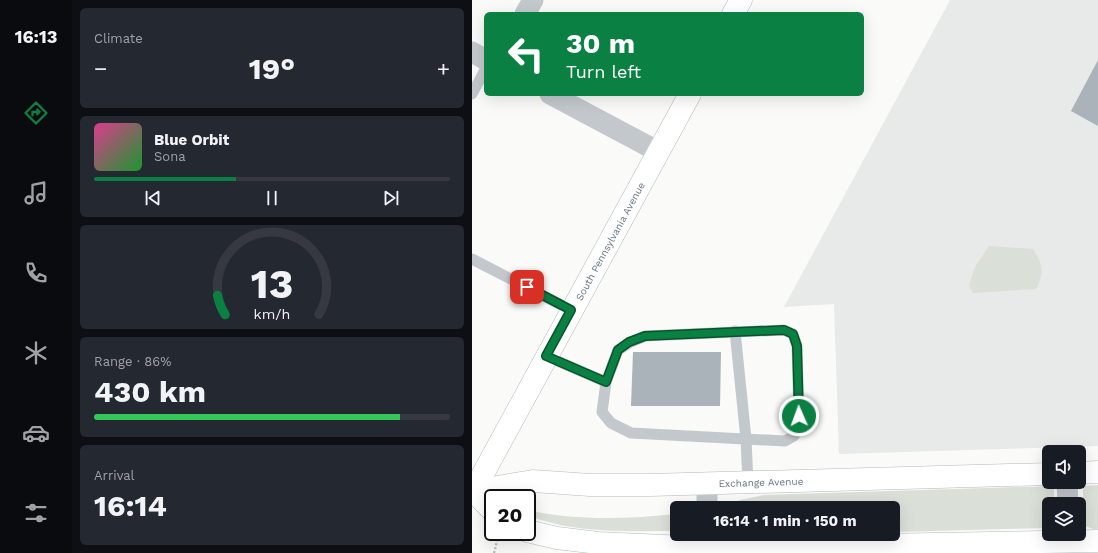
<!DOCTYPE html>
<html lang="en">
<head>
<meta charset="utf-8">
<style>
	body { margin:0; font-family:"Work Sans",sans-serif; background:#242831; color:#f1f3f6; height:100vh; display:flex; flex-direction:column; font-size:15px; white-space:nowrap }
	* { box-sizing:border-box; margin:0 }
	p { font-size:13px; color:#9ea1a6 }
	.icon { flex:none; width:22px; height:22px; fill:none; stroke:currentColor; stroke-width:2; stroke-linecap:round; stroke-linejoin:round }
	.map { position:relative; flex:1; overflow:hidden }
	.drawer { display:flex; flex-direction:column; gap:8px; padding:8px; background:#0d0f14; width:400px }
	.drawer>* { flex:none }
	.banner { position:absolute; left:12px; top:12px; width:380px; height:84px; border-radius:6px; box-shadow:0 4px 16px #0002; background:#0b8043; color:#fff; overflow:hidden }
	.buttons { position:absolute; left:570px; top:445px; display:grid; gap:8px }
	.buttons a { display:grid; place-items:center; width:44px; height:44px; border-radius:6px; background:#171b24; box-shadow:0 4px 16px #0002; font-size:20px }
	.speed { position:absolute; left:12px; top:489px; display:flex; gap:8px; font-size:20px; font-weight:700; text-align:center }
	.speed>* { display:grid; place-content:center; width:52px; height:52px; border-radius:50%; background:#171b24; box-shadow:0 4px 16px #0002; line-height:1 }
	.speed .limit { border:2px solid #111; border-radius:6px; background:#fff; color:#111 }
	.pin { position:absolute; display:grid; place-items:center; width:34px; height:34px; color:#fff; margin:-17px; border-radius:8px; box-shadow:0 2px 6px #0006 }
	.me { position:absolute; width:44px; margin:-22px; rotate:358deg; stroke-linejoin:round; filter:drop-shadow(0 0 3px #0008) }
	.turn { display:flex; align-items:center; gap:14px; height:84px; padding:0 16px; font-size:18px }
	.turn .icon { width:52px; height:52px; stroke-width:2.5 }
	.turn b { display:block; font-size:28px; line-height:34px }
	.big { font-size:30px; font-weight:700; line-height:1.1 }
	.drawer .card { flex:1; display:flex; flex-direction:column; justify-content:center; gap:6px; min-width:0; padding:0 14px; border-radius:6px; background:#242831 }
	.drawer .dial { align-items:center; gap:0 }
	.dial svg { height:104px; overflow:visible; fill:none; stroke:#363941; stroke-width:7; stroke-linecap:round; text-anchor:middle }
	.dial text { fill:#f1f3f6; stroke:none }
	.song { display:flex; align-items:center; gap:12px }
	.cover { width:48px; height:48px; border-radius:6px; background:linear-gradient(135deg,hsl(330 70% 55%),hsl(130 70% 35%)) }
	.played { height:4px; border-radius:2px; background:linear-gradient(90deg,#0b8043 40%,#363941 40%) }
	.keys { display:flex; justify-content:space-around; direction:ltr }
	.heat { display:flex; justify-content:space-between; align-items:center; font-size:22px; direction:ltr }
	.charge { height:6px; border-radius:3px; background:linear-gradient(90deg,#34c759 86%,#363941 0) }
	.trip { position:absolute; left:198px; top:501px; width:230px; height:40px; border-radius:6px; background:#171b24; box-shadow:0 4px 16px #0002; font-weight:700; line-height:40px; text-align:center }
	main { display:flex; flex:1; min-height:0 }
	.dock { display:flex; flex-direction:column; width:72px; justify-content:space-around; align-items:center; background:#090b0e; color:#9ea1a6 }
	.dock .icon { width:28px; height:28px }
	.dock .active { color:#0b8043 }
	.dock b { font-size:18px; color:#f1f3f6 }
	.map>svg:first-child { display:block }
</style>
</head>
<body>
<main>
<nav class="dock">
<b>16:13</b>
<svg class="icon active" aria-label="directions" viewBox="0 0 24 24"><path d="M12 3l9 9-9 9-9-9zM9 14v-3h6M13 9l2 2-2 2"/></svg>
<svg class="icon" aria-label="music" viewBox="0 0 24 24"><path d="M9 18V5l10-2v13"/><circle cx="6" cy="18" r="3"/><circle cx="16" cy="16" r="3"/></svg>
<svg class="icon" aria-label="phone" viewBox="0 0 24 24"><path d="M5 4h4l2 5-3 2q2 4 5 5l2-3 5 2v4C11 20 4 13 5 4z"/></svg>
<svg class="icon" aria-label="climate" viewBox="0 0 24 24"><path d="M12 3v18M4 7l16 10M4 17L20 7"/></svg>
<svg class="icon" aria-label="car" viewBox="0 0 24 24"><path d="M5 17H2v-5l4-1 3-4h7l3 4 3 1v5h-3M9 17h6M6 11h13"/><circle cx="7" cy="17" r="2"/><circle cx="17" cy="17" r="2"/></svg>
<svg class="icon" aria-label="filters" viewBox="0 0 24 24"><path d="M4 7h16M4 17h16"/><circle cx="9" cy="7" r="2"/><circle cx="15" cy="17" r="2"/></svg>
</nav>
<section class="drawer">
<div class="card"><p>Climate</p>
<div class="heat"><a>−</a><b class="big">19°</b><a>+</a></div>
</div>
<div class="card">
<div class="song"><i class="cover"></i><div><b>Blue Orbit</b><p>Sona</p></div></div>
<div class="played"></div>
<div class="keys"><svg class="icon" aria-label="previous" viewBox="0 0 24 24"><path d="M18 5L8 12l10 7zM5 5v14"/></svg><svg class="icon" aria-label="pause" viewBox="0 0 24 24"><path d="M8 5v14M16 5v14"/></svg><svg class="icon" aria-label="next" viewBox="0 0 24 24"><path d="M6 5l10 7-10 7zM19 5v14"/></svg></div>
</div>
<div class="card dial"><svg viewBox="0 0 100 80">
<path d="M14 69A42 42 0 1 1 86 69"/>
<path d="M14 69A42 42 0 0 1 8 54" stroke="#0b8043"/>
<text x="50" y="56" font-size="32" font-weight="700">13</text>
<text x="50" y="72" font-size="11">km/h</text>
</svg></div>
<div class="card"><p>Range · 86%</p><b class="big">430 km</b><div class="charge"></div></div>
<div class="card"><p>Arrival</p><b class="big">16:14</b></div>
</section>
<div class="map">
<svg width="626" height="553" viewBox="0 0 626 553">
	<rect width="100%" height="100%" fill="#fafaf8"/>
	<!-- built -->
	<polygon fill="#e8e9e9" points="478,0 626,0 626,446 367,454 362,304 312,307"/>
	<!-- green -->
	<g fill="#dadfd7">
		<path d="M 517,246 L 561,249 C 571,265 573,272 564,289 L 501,293 L 497,285 L 503,267 Z"/>
		<polygon points="626,485 626,529 621,529 611,525 611,489 613,486"/>
		<polygon points="582,486 582,504 577,504 577,528 421,532 421,508 254,508 268,500 292,495"/>
		<path d="M 55,510 C 104,521 155,519 205,514 L 205,531 C 155,531 102,534 55,515 Z"/>
		<polygon points="281,534 364,534 295,536"/>
	</g>
	<!-- building -->
	<g fill="#aab3b9">
		<polygon points="626,60 626,126 599,111"/>
		<polygon points="161,352 249,352 248,406 159,406"/>
	</g>
	<g fill="none" stroke-linecap="round" stroke-linejoin="round">
		<defs>
			<g id="secondary">
				<polyline points="261,14 269,0"/>
				<polyline points="607,473 626,472"/>
				<polyline points="0,490 21,511"/>
				<path id="s1" d="M 2,491 L 61,481 L 118,485 L 178,485 L 577,474"/>
				<path id="s2" d="M 0,494 L 218,94"/>
				<polyline points="55,531 85,538 126,543 235,548 626,541"/>
			</g>
		</defs>
		<!-- secondary casing -->
		<use href="#secondary" stroke="#b3babf" stroke-width="23"/>
		<!-- path -->
		<polyline stroke="#bbbfc2" stroke-width="2.5" stroke-dasharray="2 2" stroke-linecap="butt" points="22,553 25,541"/>
		<!-- service -->
		<g stroke="#c3c8cc" stroke-width="11">
			<polyline points="0,94 14,68"/>
			<polyline points="0,259 99,310"/>
			<polygon points="312,330 321,334 325,346 327,416 322,436 313,441 159,433 139,423 130,412 134,382 146,350 157,343 173,336"/>
			<polyline points="263,331 274,439 276,483"/>
			<polyline points="74,356 134,382"/>
		</g>
		<!-- minor -->
		<g stroke="#c3c8cc" stroke-width="21">
			<polyline points="53,14 61,0"/>
			<polyline points="0,52 14,60"/>
			<polyline points="78,94 187,152"/>
			<polyline points="595,482 596,504"/>
			<polyline points="235,508 235,484"/>
		</g>
		<!-- secondary -->
		<use href="#secondary" stroke="#fff" stroke-width="22"/>
	</g>
	<g fill="none" stroke-linecap="round" stroke-linejoin="round">
		<defs>
			<polyline id="route" points="55,287 99,310 74,356 134,382 146,350 157,342 173,336 312,330 321,334 325,346 327,416"/>
		</defs>
		<!-- route casing -->
		<use href="#route" stroke="#07532c" stroke-width="10"/>
		<!-- route -->
		<use href="#route" stroke="#0b8043" stroke-width="7"/>
	</g>
	<g text-anchor="middle" stroke-width="4" stroke-linejoin="round" paint-order="stroke">
		<!-- street labels -->
		<g font-size="10" fill="#657683" stroke="#fff">
			<text dy="4" stroke="none"><textPath href="#s2" startOffset="288">South Pennsylvania Avenue</textPath></text>
			<text dy="4" stroke="none"><textPath href="#s1" startOffset="288">Exchange Avenue</textPath></text>
		</g>
	</g>
</svg>
<div class="buttons">
<a><svg class="icon" aria-label="sound" viewBox="0 0 24 24"><path d="M4 9h4l5-4v14l-5-4H4zM17 9q2 3 0 6"/></svg></a>
<a><svg class="icon" aria-label="layers" viewBox="0 0 24 24"><path d="M12 4l9 5-9 5-9-5zM3 14l9 5 9-5"/></svg></a>
</div>
<div class="speed"><div class="limit">20</div></div>
<div class="pin" style="left:55px;top:287px;background:#d93025"><svg class="icon" aria-label="arrive" viewBox="0 0 24 24"><path d="M6 21V4h12l-3 4 3 4H6"/></svg></div>
<svg class="me" style="left:327px;top:416px" viewBox="-20 -20 40 40"><circle r="17" fill="#0b8043" stroke="#fff" stroke-width="3"/><path d="M0-11L8 9 0 5-8 9z" fill="#fff"/></svg>
<div class="trip">16:14 · 1 min · 150 m</div>
<div class="banner">
<div class="turn"><svg class="icon" aria-label="left" viewBox="0 0 24 24"><path d="M17 20v-9H6M10 6l-5 5 5 5"/></svg><div><b>30 m</b>Turn left</div></div>
</div>
</div>
</main>
</body>
</html>
